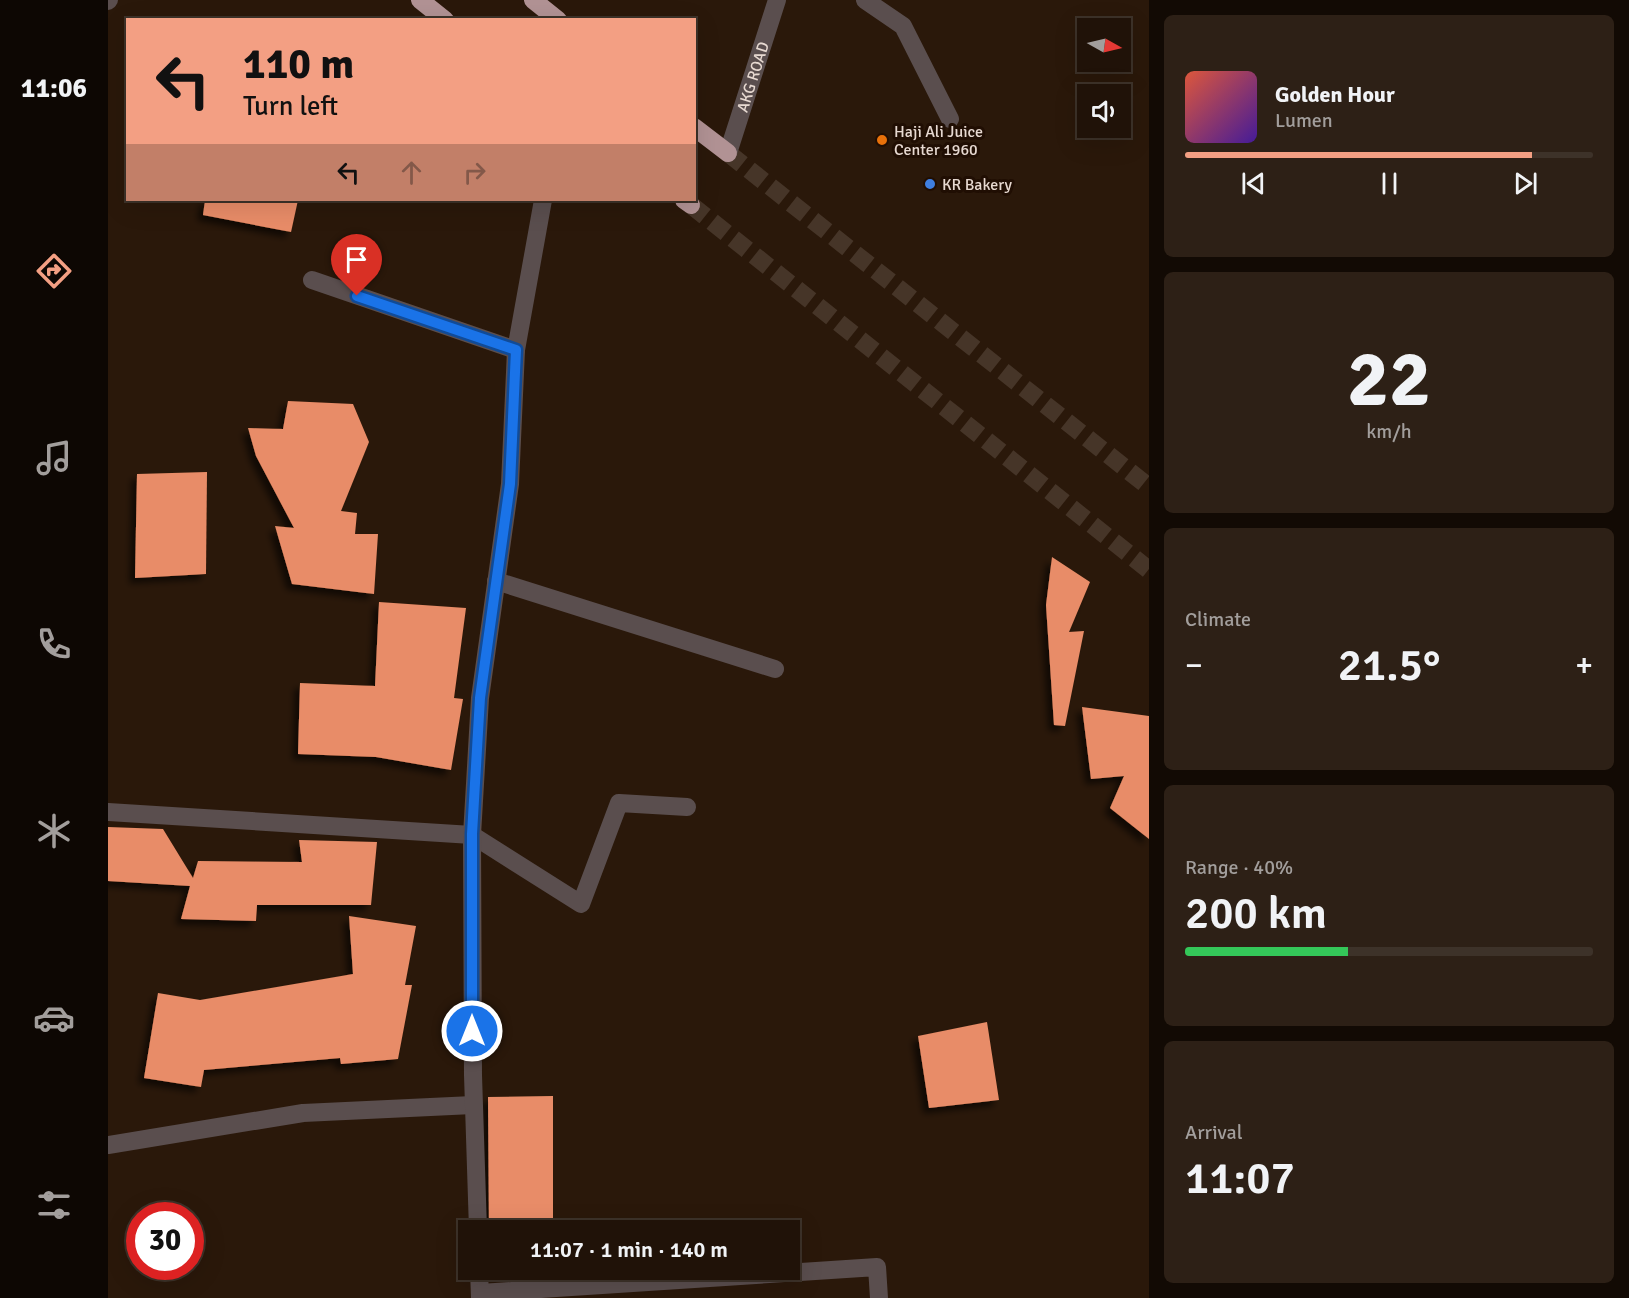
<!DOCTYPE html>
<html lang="en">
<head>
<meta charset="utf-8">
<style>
	body { margin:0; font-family:Signika,sans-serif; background:#2d2016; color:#f1f3f6; height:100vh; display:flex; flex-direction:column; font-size:22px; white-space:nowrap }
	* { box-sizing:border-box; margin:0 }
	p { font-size:20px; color:#a29e9c }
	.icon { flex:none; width:33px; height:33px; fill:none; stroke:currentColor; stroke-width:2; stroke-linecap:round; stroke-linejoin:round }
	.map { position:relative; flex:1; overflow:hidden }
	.panel { display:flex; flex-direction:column; gap:15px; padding:15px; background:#120a04; width:480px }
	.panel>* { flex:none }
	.hud { position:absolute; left:18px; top:18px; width:570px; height:183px; border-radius:0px; box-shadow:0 6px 24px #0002,0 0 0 2px #3d3229; background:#f39f83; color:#111; overflow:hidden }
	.needle { width:39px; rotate:98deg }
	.buttons { position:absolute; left:969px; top:18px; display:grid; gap:12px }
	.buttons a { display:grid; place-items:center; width:54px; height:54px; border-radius:0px; background:#201208; box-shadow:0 6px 24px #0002,0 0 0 2px #3d3229; font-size:30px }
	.speed { position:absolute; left:18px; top:1202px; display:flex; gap:12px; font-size:30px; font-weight:700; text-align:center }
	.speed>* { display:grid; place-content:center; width:78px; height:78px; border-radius:50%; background:#201208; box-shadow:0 6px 24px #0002,0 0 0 2px #3d3229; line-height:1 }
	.speed .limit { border:9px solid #d22; background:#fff; color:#111 }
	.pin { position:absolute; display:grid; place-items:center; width:51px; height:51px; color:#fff; margin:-62px -26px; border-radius:50% 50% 50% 0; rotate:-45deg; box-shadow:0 0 6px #0007 }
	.pin .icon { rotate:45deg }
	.me { position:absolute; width:66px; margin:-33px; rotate:0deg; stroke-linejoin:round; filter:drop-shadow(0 0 4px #0008) }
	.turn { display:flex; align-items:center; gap:21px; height:126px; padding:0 18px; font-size:27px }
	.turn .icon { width:78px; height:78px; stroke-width:2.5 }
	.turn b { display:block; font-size:42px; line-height:51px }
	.lanes { display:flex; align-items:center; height:57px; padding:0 18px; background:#0003; justify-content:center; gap:30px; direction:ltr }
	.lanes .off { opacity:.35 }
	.big { font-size:45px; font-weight:600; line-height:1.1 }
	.panel .tile { flex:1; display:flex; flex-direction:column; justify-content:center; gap:9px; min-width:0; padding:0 21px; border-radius:9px; background:#2d2016 }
	.panel .dial { align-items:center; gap:0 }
	.dial b { font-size:78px; line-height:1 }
	.song { display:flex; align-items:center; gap:18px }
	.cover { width:72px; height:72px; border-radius:9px; background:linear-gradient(135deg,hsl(10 70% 55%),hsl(260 70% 35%)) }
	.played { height:6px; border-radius:3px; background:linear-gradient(90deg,#f39f83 85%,#3d3229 85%) }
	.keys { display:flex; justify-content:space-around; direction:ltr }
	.heat { display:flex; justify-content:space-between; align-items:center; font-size:33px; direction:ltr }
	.charge { height:9px; border-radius:4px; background:linear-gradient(90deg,#34c759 40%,#3d3229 0) }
	.trip { position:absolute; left:350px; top:1220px; width:342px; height:60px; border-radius:0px; background:#201208; box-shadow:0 6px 24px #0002,0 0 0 2px #3d3229; font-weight:600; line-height:60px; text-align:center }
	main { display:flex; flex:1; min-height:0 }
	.menu { display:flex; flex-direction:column; width:108px; justify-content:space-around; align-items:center; background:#0d0703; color:#a29e9c }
	.menu .icon { width:42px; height:42px }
	.menu .current { color:#f39f83 }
	.menu b { font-size:27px; color:#f1f3f6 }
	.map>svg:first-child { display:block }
</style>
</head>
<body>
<main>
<nav class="menu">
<b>11:06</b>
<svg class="icon current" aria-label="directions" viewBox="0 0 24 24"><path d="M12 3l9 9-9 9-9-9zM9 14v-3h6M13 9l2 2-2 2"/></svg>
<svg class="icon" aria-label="music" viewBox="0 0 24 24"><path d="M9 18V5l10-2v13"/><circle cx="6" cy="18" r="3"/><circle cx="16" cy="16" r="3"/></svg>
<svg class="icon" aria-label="phone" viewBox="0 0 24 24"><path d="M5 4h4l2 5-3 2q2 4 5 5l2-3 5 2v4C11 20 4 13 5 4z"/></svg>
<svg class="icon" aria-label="climate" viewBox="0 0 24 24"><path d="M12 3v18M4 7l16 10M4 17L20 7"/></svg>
<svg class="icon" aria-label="car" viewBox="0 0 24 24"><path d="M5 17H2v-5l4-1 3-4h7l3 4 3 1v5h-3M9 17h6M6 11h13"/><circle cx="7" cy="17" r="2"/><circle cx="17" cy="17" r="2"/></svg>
<svg class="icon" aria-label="filters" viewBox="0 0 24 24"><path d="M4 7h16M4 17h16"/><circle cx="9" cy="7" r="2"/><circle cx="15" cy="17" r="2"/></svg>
</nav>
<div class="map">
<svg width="1041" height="1298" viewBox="0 0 1041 1298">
	<defs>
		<filter id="shadow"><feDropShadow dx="-5.5" dy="5.5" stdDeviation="3" flood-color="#0009"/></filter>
	</defs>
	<rect width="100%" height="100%" fill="#2a180a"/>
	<!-- building -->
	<g fill="#e88c67" filter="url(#shadow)">
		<polygon points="97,200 190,200 183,232 95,215"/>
		<polygon points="180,401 245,404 261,442 233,511 249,513 247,534 270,534 266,594 184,584 167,526 186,528 148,456 140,428 175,429"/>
		<polygon points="99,472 98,574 27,578 29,474"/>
		<polygon points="944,557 982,582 961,632 976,631 957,726 946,725 938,605"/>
		<polygon points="271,602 358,608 346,698 355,699 343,770 268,757 190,754 192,683 267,686"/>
		<polygon points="974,707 1041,716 1041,839 1002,808 1016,776 983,779"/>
		<polygon points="0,827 55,829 85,878 90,861 194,862 191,840 269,842 263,905 149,905 148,921 73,919 82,886 0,881"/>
		<polygon points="241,916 308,926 297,985 304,985 290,1059 233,1064 232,1058 96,1070 93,1087 36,1078 50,993 92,1000 245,974"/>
		<polygon points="879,1022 891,1100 821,1108 810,1036"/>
		<polygon points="445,1096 445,1230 381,1230 380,1097"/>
	</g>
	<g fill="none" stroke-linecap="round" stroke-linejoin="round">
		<!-- highway-tunnel -->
		<g stroke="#463528" stroke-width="18" stroke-dasharray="18 9" stroke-linecap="butt">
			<polyline points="620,153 1041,487"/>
			<polyline points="583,205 1041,570"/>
		</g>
		<!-- minor -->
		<g stroke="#5a4e4e" stroke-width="18">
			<polyline points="757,0 795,26 842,119"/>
			<polyline points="0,1 1,0"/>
			<path id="s1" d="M 620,153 L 669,0"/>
			<polyline points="204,280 408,350"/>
			<polyline points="388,581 667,669"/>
			<polyline points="0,812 364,835 473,904 511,803 579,807"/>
			<polyline points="0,1145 195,1113 365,1105"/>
			<polyline points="370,1230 365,1075 364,835 372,698 402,484 408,350 435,200"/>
			<polyline points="371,1269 372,1298"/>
			<polyline points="372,1293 769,1267 771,1298"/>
		</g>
		<!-- highway -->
		<g stroke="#b19294" stroke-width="18">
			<polyline points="312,0 337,20"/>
			<polyline points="425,0 450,20"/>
			<polyline points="586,127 620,153"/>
			<polyline points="576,200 583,205"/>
		</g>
	</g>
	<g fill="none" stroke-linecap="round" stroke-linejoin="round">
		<defs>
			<polyline id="route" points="249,296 408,350 402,484 372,698 364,834 364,1031"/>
		</defs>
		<!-- route casing -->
		<use href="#route" stroke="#114b97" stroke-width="15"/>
		<!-- route -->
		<use href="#route" stroke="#1a73e8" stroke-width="10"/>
	</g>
	<!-- markers -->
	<circle fill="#e8710a" stroke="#200e03" stroke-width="2" cx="774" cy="140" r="6"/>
	<circle fill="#3f7fe0" stroke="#200e03" stroke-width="2" cx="822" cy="184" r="6"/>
	<g text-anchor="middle" stroke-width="6" stroke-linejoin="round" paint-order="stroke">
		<!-- street labels -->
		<g font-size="16" fill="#e7d9d1" stroke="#200e03">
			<text dy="6" stroke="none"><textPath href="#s1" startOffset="80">AKG ROAD</textPath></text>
		</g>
		<!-- poi labels -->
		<g font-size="16" fill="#e7d9d1" stroke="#200e03" text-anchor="start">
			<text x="786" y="137">Haji Ali Juice<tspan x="786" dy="18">Center 1960</tspan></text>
			<text x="834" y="190">KR Bakery</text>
		</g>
	</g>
</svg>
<div class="buttons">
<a><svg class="needle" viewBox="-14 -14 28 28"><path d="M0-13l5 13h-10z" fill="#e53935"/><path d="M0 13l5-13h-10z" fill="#a29e9c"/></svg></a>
<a><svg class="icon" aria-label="sound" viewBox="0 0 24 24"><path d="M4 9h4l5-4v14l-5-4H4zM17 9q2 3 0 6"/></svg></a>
</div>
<div class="speed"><div class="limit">30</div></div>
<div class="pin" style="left:249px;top:296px;background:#d93025"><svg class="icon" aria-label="arrive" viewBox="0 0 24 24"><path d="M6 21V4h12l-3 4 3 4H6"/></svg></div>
<svg class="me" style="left:364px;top:1031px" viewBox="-20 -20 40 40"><circle r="17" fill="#1a73e8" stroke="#fff" stroke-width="3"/><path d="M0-11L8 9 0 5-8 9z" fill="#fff"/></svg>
<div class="trip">11:07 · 1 min · 140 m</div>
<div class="hud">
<div class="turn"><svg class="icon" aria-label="left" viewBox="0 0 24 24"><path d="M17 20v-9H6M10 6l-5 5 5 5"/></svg><div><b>110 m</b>Turn left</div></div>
<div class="lanes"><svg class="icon" aria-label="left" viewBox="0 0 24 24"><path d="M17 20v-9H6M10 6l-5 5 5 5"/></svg><svg class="icon off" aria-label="ahead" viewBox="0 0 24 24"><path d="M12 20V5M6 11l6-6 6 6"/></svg><svg class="icon off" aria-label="right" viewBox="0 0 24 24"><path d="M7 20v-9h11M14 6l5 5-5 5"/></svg></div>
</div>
</div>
<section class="panel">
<div class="tile">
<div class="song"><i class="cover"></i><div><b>Golden Hour</b><p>Lumen</p></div></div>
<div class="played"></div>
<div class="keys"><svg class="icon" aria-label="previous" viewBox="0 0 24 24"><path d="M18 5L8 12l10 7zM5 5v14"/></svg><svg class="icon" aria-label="pause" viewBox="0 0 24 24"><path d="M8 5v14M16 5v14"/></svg><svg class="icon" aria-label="next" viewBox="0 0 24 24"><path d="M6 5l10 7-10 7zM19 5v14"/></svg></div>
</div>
<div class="tile dial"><b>22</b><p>km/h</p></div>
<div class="tile"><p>Climate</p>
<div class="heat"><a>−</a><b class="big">21.5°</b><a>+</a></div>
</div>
<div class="tile"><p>Range · 40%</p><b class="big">200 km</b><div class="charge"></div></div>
<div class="tile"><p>Arrival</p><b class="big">11:07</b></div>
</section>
</main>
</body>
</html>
